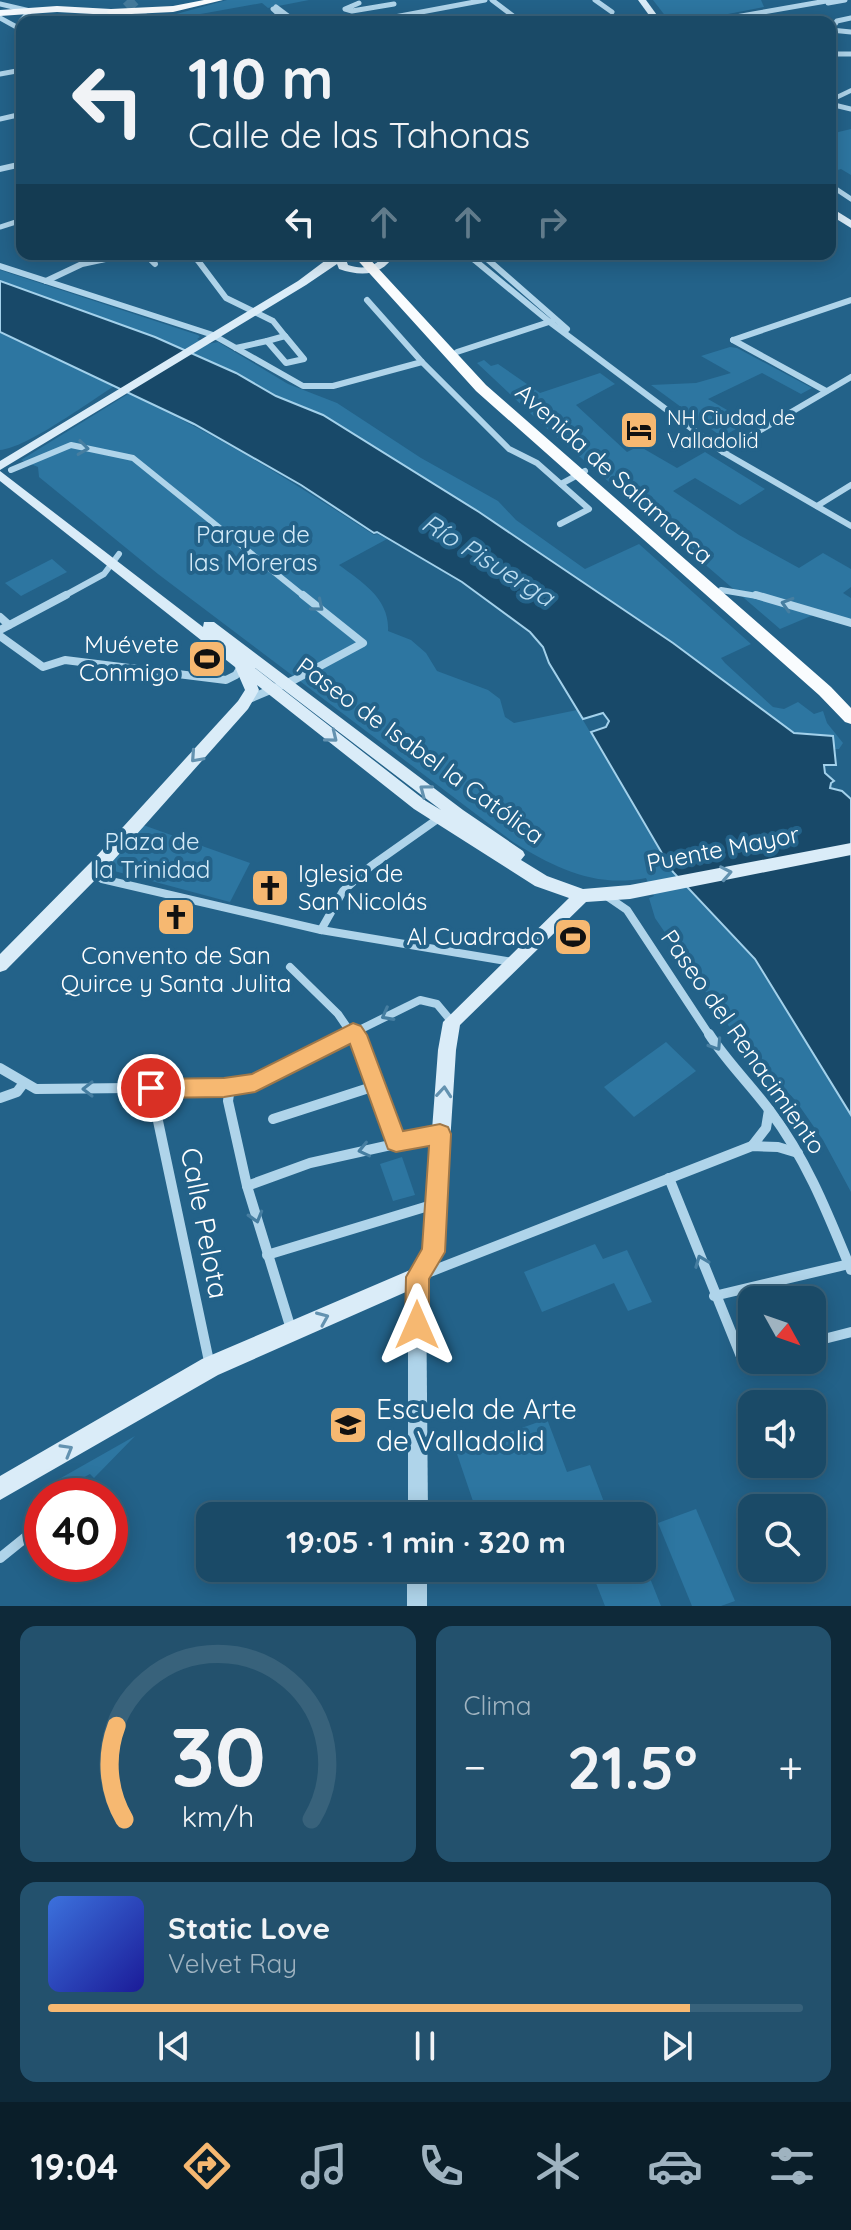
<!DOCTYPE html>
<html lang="es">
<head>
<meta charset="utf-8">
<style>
	body { margin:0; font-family:Quicksand,sans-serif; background:#23516d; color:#f1f3f6; height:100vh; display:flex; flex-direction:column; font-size:30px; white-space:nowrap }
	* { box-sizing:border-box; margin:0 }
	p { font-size:26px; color:#9fb3c0 }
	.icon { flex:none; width:44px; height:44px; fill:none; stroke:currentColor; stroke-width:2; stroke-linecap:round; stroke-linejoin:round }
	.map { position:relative; height:1606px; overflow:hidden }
	.drawer { display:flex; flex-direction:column; gap:20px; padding:20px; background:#0e2939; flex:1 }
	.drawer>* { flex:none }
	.guide { position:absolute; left:16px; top:16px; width:820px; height:244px; border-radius:16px; box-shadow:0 4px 20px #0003,0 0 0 2px #38627b; background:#1a4a67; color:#f1f3f6; overflow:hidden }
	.needle { width:52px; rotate:130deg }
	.fabs { position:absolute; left:738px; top:1286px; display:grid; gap:16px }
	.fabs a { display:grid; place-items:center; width:88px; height:88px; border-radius:16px; background:#1a4a67; box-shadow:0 4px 20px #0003,0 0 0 2px #38627b; font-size:40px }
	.speed { position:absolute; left:24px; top:1478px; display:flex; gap:16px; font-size:40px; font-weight:700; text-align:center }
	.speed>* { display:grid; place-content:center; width:104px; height:104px; border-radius:50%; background:#1a4a67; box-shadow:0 4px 20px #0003,0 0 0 2px #38627b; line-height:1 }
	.speed .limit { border:12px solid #d22; background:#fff; color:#111 }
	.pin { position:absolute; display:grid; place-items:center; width:68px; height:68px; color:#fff; margin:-34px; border:4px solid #fff; border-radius:50%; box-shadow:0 2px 8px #0007 }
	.me { position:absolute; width:88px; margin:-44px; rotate:0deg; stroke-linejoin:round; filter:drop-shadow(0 0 6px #0008) }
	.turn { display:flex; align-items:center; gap:28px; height:168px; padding:0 40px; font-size:36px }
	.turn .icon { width:104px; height:104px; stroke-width:2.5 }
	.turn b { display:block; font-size:56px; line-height:68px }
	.lanes { display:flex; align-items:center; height:76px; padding:0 40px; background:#0003; justify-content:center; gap:40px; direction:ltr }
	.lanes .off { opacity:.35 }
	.big { font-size:60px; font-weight:700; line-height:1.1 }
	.drawer .tile { flex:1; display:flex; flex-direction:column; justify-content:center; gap:12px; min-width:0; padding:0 28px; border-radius:16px; background:#23516d }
	.drawer .dial { align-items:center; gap:0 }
	.dial svg { height:208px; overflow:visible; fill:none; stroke:#38627b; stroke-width:7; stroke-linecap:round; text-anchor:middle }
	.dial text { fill:#f1f3f6; stroke:none }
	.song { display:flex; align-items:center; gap:24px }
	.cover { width:96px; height:96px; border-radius:12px; background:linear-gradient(135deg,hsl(220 70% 55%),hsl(240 70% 35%)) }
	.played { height:8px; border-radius:4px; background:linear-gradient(90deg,#f6b871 85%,#38627b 85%) }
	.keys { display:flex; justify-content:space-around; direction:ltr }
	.heat { display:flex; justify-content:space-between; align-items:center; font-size:44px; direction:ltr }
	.drawer .tiles { flex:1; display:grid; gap:20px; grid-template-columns:1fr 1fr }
	.tile:last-child { grid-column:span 2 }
	.trip { position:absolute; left:196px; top:1502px; width:460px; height:80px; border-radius:16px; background:#1a4a67; box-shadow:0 4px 20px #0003,0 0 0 2px #38627b; font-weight:700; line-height:80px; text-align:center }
	.menu { display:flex; height:128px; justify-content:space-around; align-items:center; background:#0a1e29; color:#9fb3c0 }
	.menu .icon { width:56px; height:56px }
	.menu .on { color:#f6b871 }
	.menu b { font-size:36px; color:#f1f3f6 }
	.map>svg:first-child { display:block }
</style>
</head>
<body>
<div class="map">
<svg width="851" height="1606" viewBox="0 0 851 1606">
	<rect width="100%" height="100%" fill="#236289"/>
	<!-- green -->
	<g fill="#2d76a1">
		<polygon points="227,0 309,0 268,8 262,3 184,17 187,22 168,22 169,16"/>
		<polygon points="653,0 761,0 764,7 687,22 670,22"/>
		<polygon points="851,129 851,175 841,169 830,172 830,134"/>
		<polygon points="0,270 198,335 200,337 197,339 208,344 218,342 288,384 337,403 421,458 498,501 516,520 585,569 639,544 751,644 721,658 725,663 773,707 784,709 798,702 814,714 823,711 827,723 843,743 839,749 833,749 832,736 794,733 673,643 479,512 323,415 276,396 236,373 155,337 0,281"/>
		<path d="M 0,332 L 116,385 C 90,401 27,448 0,450 Z"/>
		<polygon points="730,347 737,348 812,388 801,394 762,373 708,399 748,422 722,437 651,385 696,383 731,373 701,356"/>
		<polygon points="484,360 491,366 498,364 540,393 600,373 615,384 576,405 627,452 639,446 677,468 705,452 765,489 740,505 695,478 673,491 739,535 799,568 823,553 851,569 851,587 843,593 851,598 851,623 818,613 780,629 544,426 477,363"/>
		<path d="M 128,394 C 215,433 295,483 374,535 L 377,534 L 387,539 L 339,565 C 362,582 390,599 388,631 L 411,640 L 426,653 L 437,671 L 488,690 L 500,699 L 505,717 L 514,723 L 577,710 L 673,872 L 755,959 L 851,1115 L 851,1192 L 823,1140 L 796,1101 L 739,1041 L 655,918 L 649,898 L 654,896 L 646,878 C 595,888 555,868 513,842 L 158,574 L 39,477 L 38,467 L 21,460 Z"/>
		<polygon points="52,559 67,572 21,596 5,583"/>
		<polygon points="143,825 250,863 230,902 103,868"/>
		<polygon points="666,1042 696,1071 634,1117 604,1087"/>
		<polygon points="402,1157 415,1195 393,1201 380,1164"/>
		<polygon points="595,1244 603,1259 627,1250 652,1302 628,1311 614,1283 542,1312 524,1272"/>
		<polygon points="547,1419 567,1472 590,1465 607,1510 589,1516 478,1516 456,1451"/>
		<polygon points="135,1436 94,1478 90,1474 49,1496 45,1487"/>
		<polygon points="696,1509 735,1601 721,1606 692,1606 658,1523"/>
		<polygon points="642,1558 661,1606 605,1606 590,1568 642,1568"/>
	</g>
	<!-- water -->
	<polygon fill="#184969" stroke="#a3d1eb" stroke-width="2" points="0,281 155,337 236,373 276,396 323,415 479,512 673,643 794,733 833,736 836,765 824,765 825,773 834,781 831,783 830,788 842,791 851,799 851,1115 755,959 673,872 591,732 606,727 609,721 603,713 583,719 549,663 543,647 530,632 462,582 377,532 374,533 301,485 194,424 0,332"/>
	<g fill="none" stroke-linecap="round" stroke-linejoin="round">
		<!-- trunk-tunnel -->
		<polyline stroke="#447a9b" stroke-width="11" stroke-dasharray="11 5" stroke-linecap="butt" points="127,0 147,22"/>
		<!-- minor-far3 -->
		<g stroke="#afd4ea" stroke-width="5">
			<polyline points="492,0 521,22"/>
			<polyline points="595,0 612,12"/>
			<polyline points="359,3 345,9 352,11 394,4"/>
			<polyline points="828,3 845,0"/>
			<polyline points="0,4 30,11 21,21 21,28"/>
			<polyline points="276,7 296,22"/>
			<polyline points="276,8 273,9 287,22"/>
			<polyline points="0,18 22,30"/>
			<polyline points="851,18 837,21 831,30 851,32"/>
			<polyline points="368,22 485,0"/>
			<polyline points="707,22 832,0"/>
			<polyline points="830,54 851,54"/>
			<polyline points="0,74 22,70"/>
			<polyline points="830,104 851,109"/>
			<polyline points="0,119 22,114"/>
			<polyline points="830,185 851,199"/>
			<polyline points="0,227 22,220"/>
			<polyline points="145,254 151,260"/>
			<polyline points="151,254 153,260"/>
			<polyline points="193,254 197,260"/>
			<polyline points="467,254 474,260"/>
			<polyline points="481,254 488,260"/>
			<polyline points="101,260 126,254"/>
		</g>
		<!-- minor-far2 -->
		<g stroke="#afd4ea" stroke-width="6">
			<polyline points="149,258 155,264 152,258"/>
			<polyline points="196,258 226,298 273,321 285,336"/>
			<polyline points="472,258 551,323 723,452 851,526"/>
			<polyline points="486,258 567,329"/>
			<polyline points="0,266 213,335 303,386 333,386 422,362"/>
			<polyline points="46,281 82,264 110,258"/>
			<polyline points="367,300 422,362 509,449 537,463 589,509 560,524"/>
			<polygon points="285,336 304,359 286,363 267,341"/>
			<polyline points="733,340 851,300"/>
			<polyline points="733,340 826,391"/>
			<polyline points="236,348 267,341"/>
			<polyline points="457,352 552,321"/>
			<polyline points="723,452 851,377"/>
			<polyline points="11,470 71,445 133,458 305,597"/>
			<polyline points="561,484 585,471"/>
			<polyline points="817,506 851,485"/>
			<polyline points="721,590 763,597"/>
			<polyline points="62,597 104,574 119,554"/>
		</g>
		<!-- minor-far1 -->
		<g stroke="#afd4ea" stroke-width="8">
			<polyline points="756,595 851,623"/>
			<polyline points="0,617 9,625"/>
			<polyline points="0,630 66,595"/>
			<polyline points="0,636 43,667 65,660 226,680 236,675 241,667"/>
			<polyline points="249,699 294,680 363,643 303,595"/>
			<polyline points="92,872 102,879 321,930 512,962"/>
			<polyline points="608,897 627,910 710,1036"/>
			<polyline points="321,930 343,891 371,866 439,818"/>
			<polyline points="290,967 338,1014 351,1033"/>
			<polyline points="353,1032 357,1036"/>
			<polyline points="347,1036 420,1000 437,1004 452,1022"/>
		</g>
		<!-- minor -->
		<g stroke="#afd4ea" stroke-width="10">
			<polyline points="355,1034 359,1038 396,1142"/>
			<path d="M 709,1034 C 727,1062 750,1084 770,1111 C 807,1160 828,1214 851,1270"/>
			<polyline points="0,1068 36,1089 224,1087 255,1083 351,1034"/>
			<polyline points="230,1087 228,1101 247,1186 291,1329"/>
			<polyline points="151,1088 210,1366"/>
			<polyline points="0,1098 17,1092 23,1084"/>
			<polyline points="273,1119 375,1086"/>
			<polyline points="752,1146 766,1128 769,1110"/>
			<polyline points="669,1178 742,1359 752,1356"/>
			<polyline points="247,1186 310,1163 440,1134"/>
			<polyline points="267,1255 435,1204"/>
			<polyline points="422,1275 752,1146 778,1147 798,1153"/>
			<polyline points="714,1296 849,1264"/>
			<polyline points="812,1342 851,1332"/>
			<polyline points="0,1558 31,1533"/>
		</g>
		<!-- tertiary -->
		<g fill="#afd4ea" fill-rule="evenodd">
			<polygon points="644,18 647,18 651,20 642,22"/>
			<polygon points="851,88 851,93 830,103 830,98"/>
			<polygon points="22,161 22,167 0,172 0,166"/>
			<polygon points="417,1268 423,1271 426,1277 428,1516 408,1516 408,1277 411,1271"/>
			<rect x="407" y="1568" width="20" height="38"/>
		</g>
		<!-- secondary -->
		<g fill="#daecf8" fill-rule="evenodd">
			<polygon points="638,0 646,0 662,22 654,22"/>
			<polygon points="830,207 851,220 851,228 830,215"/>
			<path d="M 334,254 L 344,254 L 348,265 C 363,270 375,268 385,254 L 395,254 C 382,276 362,277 339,269 L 337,264 L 306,285 L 0,470 L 0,461 L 298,281 Z"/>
			<path d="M 0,471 L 203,627 L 204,622 L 214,622 L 463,810 L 523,851 L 525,855 L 521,860 L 547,876 L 583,889 L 630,885 L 851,843 L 851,855 L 630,899 L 586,902 L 460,1025 L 456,1050 L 443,1252 L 424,1284 L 218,1375 L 0,1500 L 0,1476 L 202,1359 L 410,1270 L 423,1250 L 438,1050 L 443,1022 L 569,898 L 535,886 L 414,809 L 257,685 L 259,690 L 248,709 L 104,871 L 6,970 L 0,972 L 0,954 L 92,861 L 238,701 L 245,690 L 235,667 L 0,481 ZM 246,661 L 441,810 L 426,801 Z"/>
		</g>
		<!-- primary -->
		<polygon fill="#f3f9fe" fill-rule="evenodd" points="57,6 111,9 115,12 111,15 57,12 0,16 0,10"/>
		<!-- trunk -->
		<g fill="#f9fcfe" fill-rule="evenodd">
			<polygon points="204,0 223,0 173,12 111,15 106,12 111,9 173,6"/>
			<polygon points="352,254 365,254 486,385 831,687 851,708 851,724 845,722 819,695 476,391"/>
		</g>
	</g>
	<!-- one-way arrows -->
	<defs><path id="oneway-chevron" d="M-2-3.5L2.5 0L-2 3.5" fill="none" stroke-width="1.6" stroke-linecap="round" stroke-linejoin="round" transform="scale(2)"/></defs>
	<g stroke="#467ea1">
		<use href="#oneway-chevron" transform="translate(83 448) rotate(7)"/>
		<use href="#oneway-chevron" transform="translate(787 604) rotate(-163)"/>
		<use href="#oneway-chevron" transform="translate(318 606) rotate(40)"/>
		<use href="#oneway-chevron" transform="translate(387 1015) rotate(152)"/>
		<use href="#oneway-chevron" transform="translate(716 1045) rotate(57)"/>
		<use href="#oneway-chevron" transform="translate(88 1089) rotate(180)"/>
		<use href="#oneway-chevron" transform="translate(364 1150) rotate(167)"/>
		<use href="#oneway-chevron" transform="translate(256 1217) rotate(74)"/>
		<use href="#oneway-chevron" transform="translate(701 1261) rotate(-111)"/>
	</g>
	<g stroke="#6392b0">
		<use href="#oneway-chevron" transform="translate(332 737) rotate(39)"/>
		<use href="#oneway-chevron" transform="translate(196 757) rotate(132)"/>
		<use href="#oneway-chevron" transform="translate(425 790) rotate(-143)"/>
		<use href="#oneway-chevron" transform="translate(726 873) rotate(-11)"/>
		<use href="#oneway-chevron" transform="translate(444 1092) rotate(-85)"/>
		<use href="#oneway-chevron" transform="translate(323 1318) rotate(-23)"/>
		<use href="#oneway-chevron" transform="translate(67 1450) rotate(-30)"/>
	</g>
	<!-- route -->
	<polygon fill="#f6b871" stroke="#a07849" stroke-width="2" points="353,1023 361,1026 367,1035 403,1131 440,1124 448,1127 451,1134 445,1252 429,1279 429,1325 426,1333 417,1336 409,1333 405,1325 406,1277 422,1249 429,1146 396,1152 388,1149 350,1044 255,1092 224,1097 151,1098 144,1095 141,1088 144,1082 151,1079 224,1078 252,1074"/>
	<!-- icons -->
	<defs>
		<symbol id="hotel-square" viewBox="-11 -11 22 22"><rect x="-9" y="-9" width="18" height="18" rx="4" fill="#f6b871" stroke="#236289"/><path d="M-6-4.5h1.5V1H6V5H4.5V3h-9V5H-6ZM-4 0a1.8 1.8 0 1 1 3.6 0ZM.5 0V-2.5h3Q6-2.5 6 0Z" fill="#111"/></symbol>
		<symbol id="stadium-square" viewBox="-11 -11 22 22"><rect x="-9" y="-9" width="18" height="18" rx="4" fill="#f6b871" stroke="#236289"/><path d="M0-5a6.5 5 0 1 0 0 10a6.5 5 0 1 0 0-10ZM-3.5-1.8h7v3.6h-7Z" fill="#111"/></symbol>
		<symbol id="church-square" viewBox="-11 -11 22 22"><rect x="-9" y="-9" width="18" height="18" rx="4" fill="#f6b871" stroke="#236289"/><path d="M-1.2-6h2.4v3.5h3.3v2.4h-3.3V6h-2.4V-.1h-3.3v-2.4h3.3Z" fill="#111"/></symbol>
		<symbol id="university-square" viewBox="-11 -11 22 22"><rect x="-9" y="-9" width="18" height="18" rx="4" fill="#f6b871" stroke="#236289"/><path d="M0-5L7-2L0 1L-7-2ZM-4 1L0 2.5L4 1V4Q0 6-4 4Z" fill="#111"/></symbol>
	</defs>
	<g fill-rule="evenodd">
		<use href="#hotel-square" x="617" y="408" width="44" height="44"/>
		<use href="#stadium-square" x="185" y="637" width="44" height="44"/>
		<use href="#church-square" x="248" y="866" width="44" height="44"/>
		<use href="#church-square" x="154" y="895" width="44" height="44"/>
		<use href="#stadium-square" x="551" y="915" width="44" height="44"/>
		<use href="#university-square" x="326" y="1403" width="44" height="44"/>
	</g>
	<g text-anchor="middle" stroke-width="8" stroke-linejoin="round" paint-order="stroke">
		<!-- far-poi labels -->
		<g font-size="20" fill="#fff" stroke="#236289" text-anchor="start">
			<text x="667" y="425">NH Ciudad de<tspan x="667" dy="23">Valladolid</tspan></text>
		</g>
		<!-- street labels -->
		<g font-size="24" fill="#fff" stroke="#236289">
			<text transform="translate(614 474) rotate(42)" y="8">Avenida de Salamanca</text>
			<text transform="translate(420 751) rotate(36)" y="8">Paseo de Isabel la Católica</text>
			<text transform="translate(723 849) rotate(-11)" y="8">Puente Mayor</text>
			<text transform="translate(743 1042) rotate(55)" y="8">Paseo del Renacimiento</text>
		</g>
		<!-- park labels -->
		<g font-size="24" fill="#d3eaf8" stroke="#236289">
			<text x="253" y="543">Parque de<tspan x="253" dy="28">las Moreras</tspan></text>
			<text x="152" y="850">Plaza de<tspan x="152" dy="28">la Trinidad</tspan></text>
		</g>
		<!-- poi labels -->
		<g font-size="24" fill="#fff" stroke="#236289" text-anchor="end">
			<text x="179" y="653">Muévete<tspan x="179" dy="28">Conmigo</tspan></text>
			<text x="298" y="882" text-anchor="start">Iglesia de<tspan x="298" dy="28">San Nicolás</tspan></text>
			<text x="545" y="945">Al Cuadrado</text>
			<text x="176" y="964" text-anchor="middle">Convento de San<tspan x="176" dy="28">Quirce y Santa Julita</tspan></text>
		</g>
		<!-- water labels -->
		<g font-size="26" font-style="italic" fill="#bbddf1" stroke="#236289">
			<text transform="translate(488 560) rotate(32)" y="9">Río Pisuerga</text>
		</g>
		<!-- near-street labels -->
		<g font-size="28" fill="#fff" stroke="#236289">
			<text transform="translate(205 1223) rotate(79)" y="10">Calle Pelota</text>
		</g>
		<!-- near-poi labels -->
		<g font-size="28" fill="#fff" stroke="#236289" text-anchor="start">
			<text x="376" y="1419">Escuela de Arte<tspan x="376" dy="32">de Valladolid</tspan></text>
		</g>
	</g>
</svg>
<div class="fabs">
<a><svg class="needle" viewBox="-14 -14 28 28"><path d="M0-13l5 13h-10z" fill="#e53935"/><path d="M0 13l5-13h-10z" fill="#9fb3c0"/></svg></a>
<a><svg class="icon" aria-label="sound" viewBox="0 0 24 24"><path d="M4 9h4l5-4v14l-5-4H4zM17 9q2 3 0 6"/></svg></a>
<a><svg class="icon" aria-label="search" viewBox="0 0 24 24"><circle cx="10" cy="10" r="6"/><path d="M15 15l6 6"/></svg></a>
</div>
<div class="speed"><div class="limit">40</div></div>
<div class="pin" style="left:151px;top:1088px;background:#d93025"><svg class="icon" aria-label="arrive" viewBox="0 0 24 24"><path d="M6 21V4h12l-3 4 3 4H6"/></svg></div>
<svg class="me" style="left:417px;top:1325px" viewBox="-20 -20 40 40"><path d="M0-17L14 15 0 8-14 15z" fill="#f6b871" stroke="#fff" stroke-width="4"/></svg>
<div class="trip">19:05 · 1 min · 320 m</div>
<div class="guide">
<div class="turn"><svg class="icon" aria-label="left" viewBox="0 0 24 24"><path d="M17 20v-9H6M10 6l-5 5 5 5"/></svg><div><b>110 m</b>Calle de las Tahonas</div></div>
<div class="lanes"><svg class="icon" aria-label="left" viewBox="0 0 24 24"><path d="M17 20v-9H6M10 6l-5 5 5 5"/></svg><svg class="icon off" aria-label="ahead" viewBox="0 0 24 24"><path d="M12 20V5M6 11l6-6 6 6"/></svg><svg class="icon off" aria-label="ahead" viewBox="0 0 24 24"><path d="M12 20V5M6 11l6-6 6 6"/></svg><svg class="icon off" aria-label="right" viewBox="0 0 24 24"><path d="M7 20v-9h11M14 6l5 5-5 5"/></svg></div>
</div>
</div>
<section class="drawer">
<div class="tiles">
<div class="tile dial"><svg viewBox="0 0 100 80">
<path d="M14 69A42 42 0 1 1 86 69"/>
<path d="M14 69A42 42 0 0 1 11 33" stroke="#f6b871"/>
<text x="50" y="56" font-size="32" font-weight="700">30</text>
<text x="50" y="72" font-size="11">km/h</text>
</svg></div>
<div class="tile"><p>Clima</p>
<div class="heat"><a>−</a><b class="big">21.5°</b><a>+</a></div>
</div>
<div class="tile">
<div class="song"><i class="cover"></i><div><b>Static Love</b><p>Velvet Ray</p></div></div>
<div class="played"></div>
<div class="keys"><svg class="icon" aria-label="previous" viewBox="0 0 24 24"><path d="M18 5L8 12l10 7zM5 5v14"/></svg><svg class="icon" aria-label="pause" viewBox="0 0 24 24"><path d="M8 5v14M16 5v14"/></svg><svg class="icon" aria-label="next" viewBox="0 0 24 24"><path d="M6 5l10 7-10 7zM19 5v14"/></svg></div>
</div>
</div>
</section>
<nav class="menu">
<b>19:04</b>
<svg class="icon on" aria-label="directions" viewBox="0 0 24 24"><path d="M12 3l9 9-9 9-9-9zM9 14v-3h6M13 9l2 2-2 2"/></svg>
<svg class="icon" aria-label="music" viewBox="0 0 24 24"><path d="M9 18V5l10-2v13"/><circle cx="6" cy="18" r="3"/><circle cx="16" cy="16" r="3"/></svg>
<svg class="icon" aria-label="phone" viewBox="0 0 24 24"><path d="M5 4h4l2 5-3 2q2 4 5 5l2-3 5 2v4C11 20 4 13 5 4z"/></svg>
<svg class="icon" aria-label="climate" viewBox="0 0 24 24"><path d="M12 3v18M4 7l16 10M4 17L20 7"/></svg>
<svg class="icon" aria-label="car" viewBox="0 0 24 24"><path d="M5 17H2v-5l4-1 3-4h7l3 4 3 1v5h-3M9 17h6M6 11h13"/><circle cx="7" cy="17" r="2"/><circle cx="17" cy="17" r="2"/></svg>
<svg class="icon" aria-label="filters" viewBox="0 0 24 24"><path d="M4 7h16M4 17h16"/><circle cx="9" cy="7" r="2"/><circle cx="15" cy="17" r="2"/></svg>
</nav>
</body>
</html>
